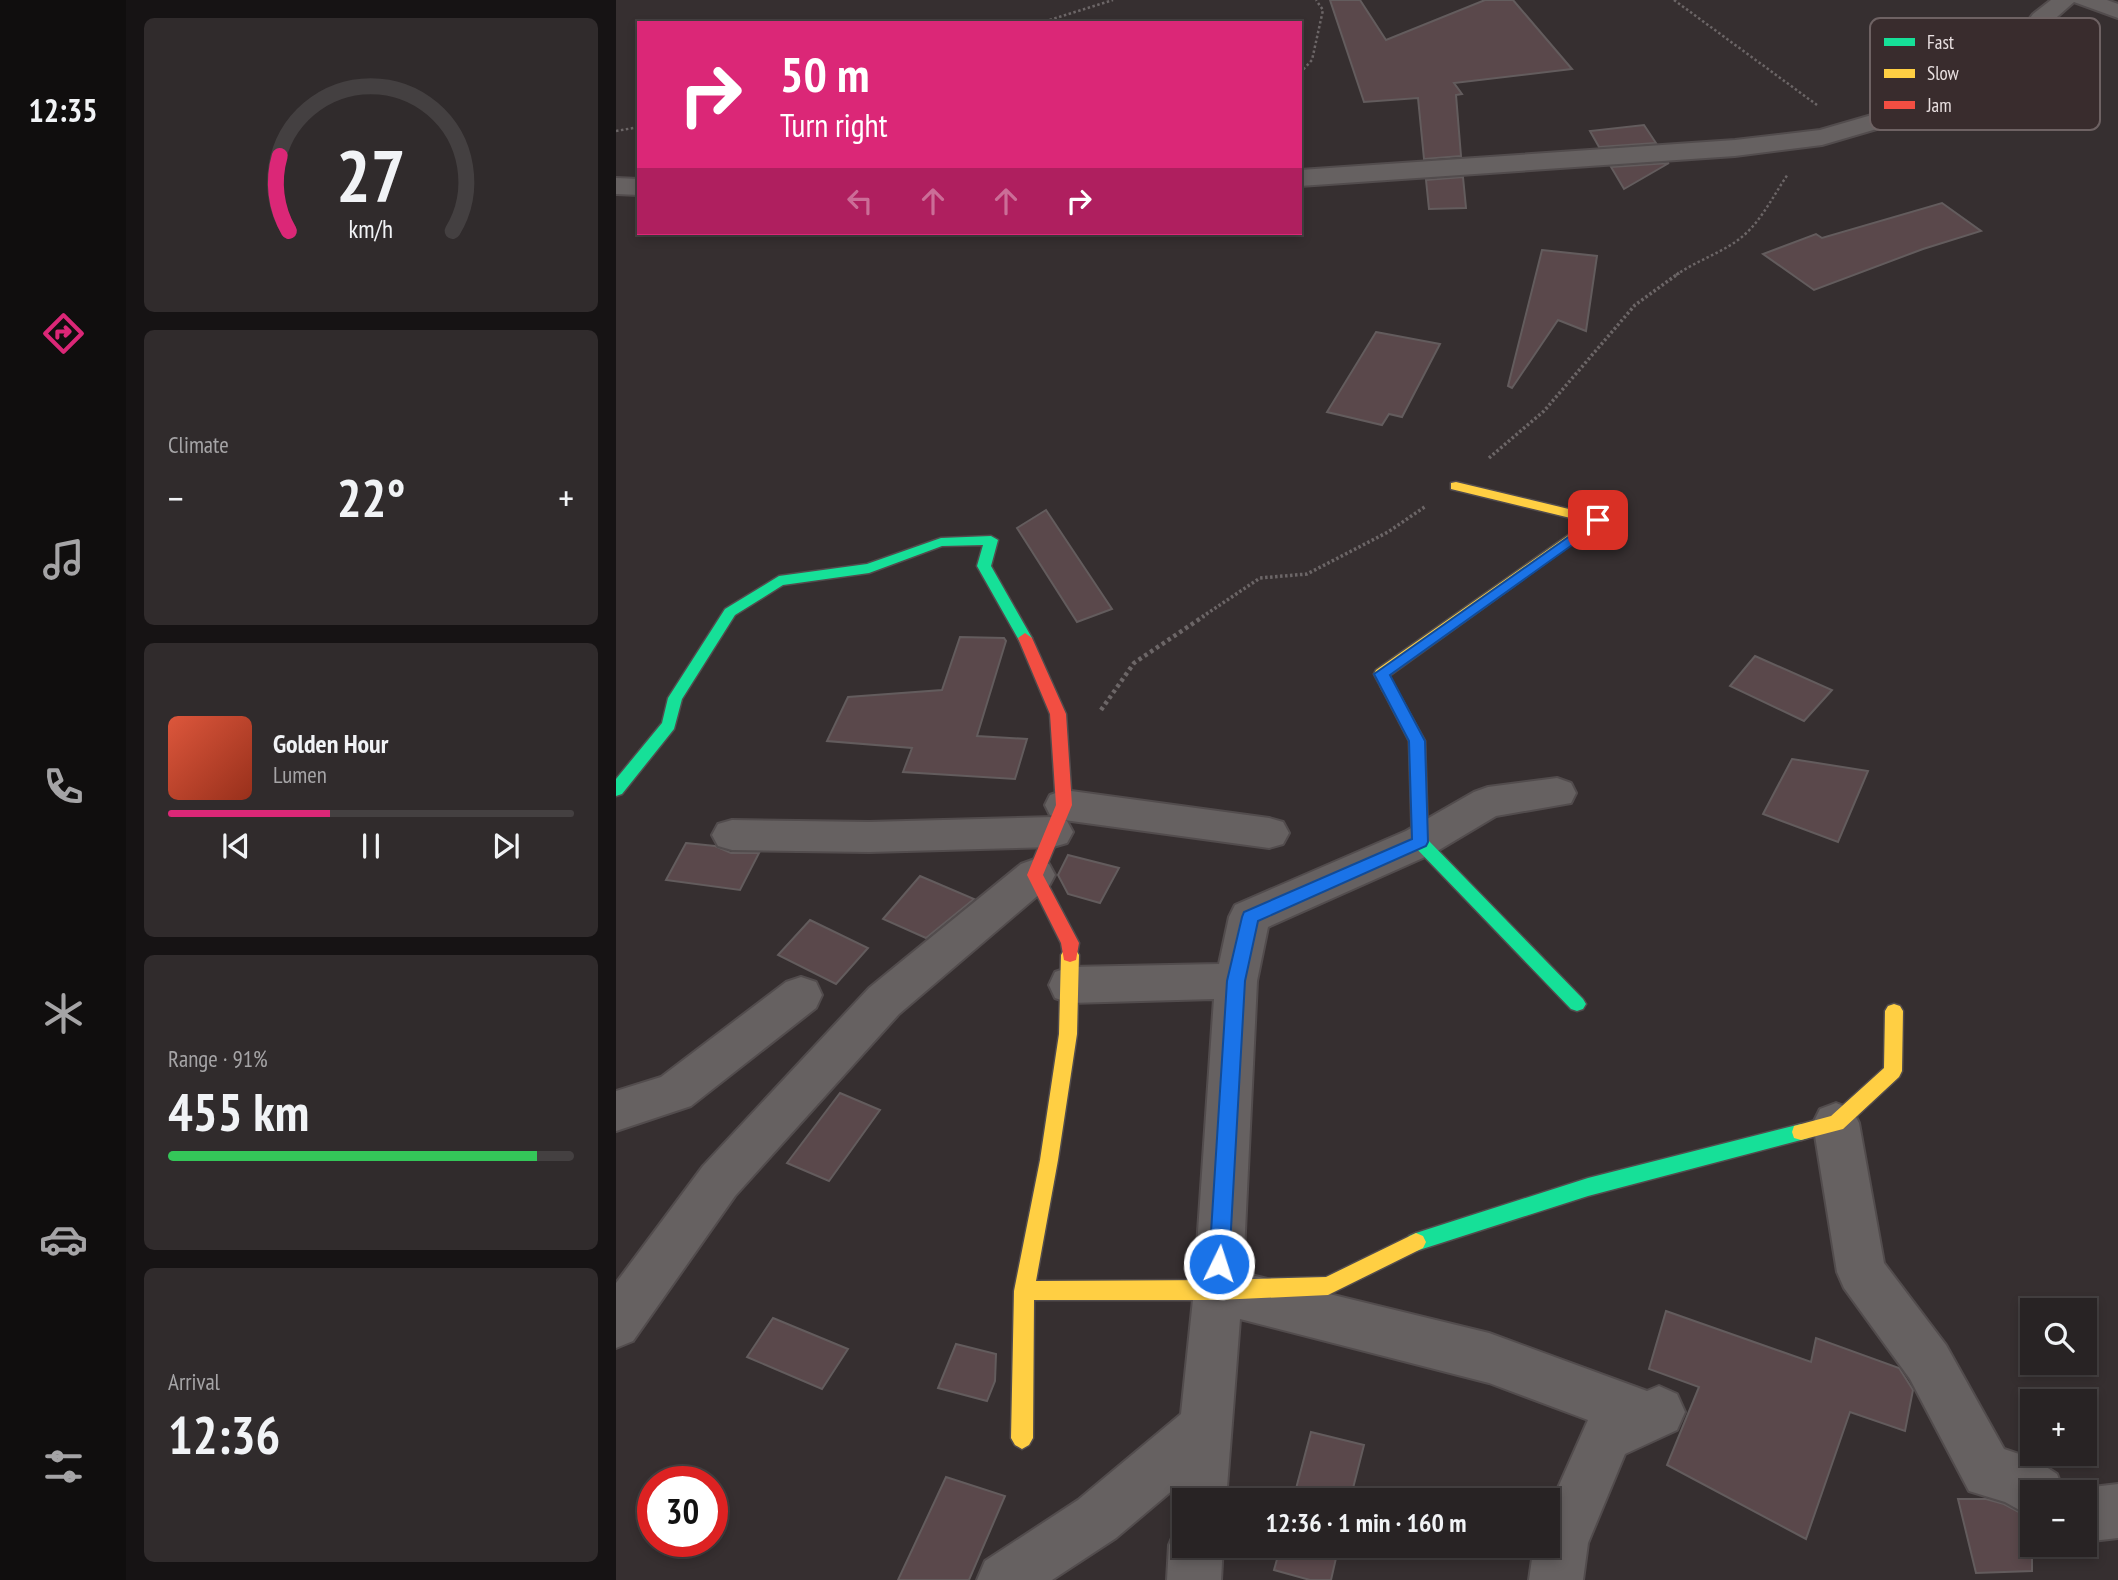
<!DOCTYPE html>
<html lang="en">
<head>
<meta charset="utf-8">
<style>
	body { margin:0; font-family:"PT Sans Narrow",sans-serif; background:#302b2c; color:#f1f3f6; height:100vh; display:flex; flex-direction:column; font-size:26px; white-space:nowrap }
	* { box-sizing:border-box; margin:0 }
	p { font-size:23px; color:#a5a4a6 }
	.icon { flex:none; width:38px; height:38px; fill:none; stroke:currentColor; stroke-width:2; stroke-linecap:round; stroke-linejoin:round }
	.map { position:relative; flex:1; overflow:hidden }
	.sheet { display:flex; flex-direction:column; gap:18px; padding:18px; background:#161314; width:490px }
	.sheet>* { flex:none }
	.hud { position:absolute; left:21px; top:21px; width:665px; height:214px; border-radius:0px; box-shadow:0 4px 10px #0003,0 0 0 2px #444041; background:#db2777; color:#fff; overflow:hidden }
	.controls { position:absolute; left:1404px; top:1298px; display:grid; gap:14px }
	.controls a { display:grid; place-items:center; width:77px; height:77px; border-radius:0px; background:#282324; box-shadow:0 4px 10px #0003,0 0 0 2px #444041; font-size:35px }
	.speed { position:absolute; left:21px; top:1466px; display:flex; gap:14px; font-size:35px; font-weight:700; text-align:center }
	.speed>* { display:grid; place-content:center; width:91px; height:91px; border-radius:50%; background:#282324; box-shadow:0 4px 10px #0003,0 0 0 2px #444041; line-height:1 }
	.speed .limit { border:10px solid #d22; background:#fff; color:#111 }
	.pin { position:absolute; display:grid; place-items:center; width:60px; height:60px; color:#fff; margin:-30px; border-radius:14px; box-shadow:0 4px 10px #0006 }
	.me { position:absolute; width:77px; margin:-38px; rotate:4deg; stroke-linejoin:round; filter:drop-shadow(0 0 5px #0008) }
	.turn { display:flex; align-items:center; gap:24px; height:147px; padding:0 28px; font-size:32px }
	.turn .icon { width:91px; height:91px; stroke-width:2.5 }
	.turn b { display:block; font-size:49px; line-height:60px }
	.lanes { display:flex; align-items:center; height:66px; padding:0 28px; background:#0003; justify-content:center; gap:35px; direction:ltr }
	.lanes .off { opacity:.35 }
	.big { font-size:52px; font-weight:800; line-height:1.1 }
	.sheet .tile { flex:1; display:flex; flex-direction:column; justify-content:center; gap:10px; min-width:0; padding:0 24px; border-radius:10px; background:#302b2c }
	.sheet .dial { align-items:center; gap:0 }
	.dial svg { height:182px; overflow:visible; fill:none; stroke:#444041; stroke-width:7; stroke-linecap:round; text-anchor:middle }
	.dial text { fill:#f1f3f6; stroke:none }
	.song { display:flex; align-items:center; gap:21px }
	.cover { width:84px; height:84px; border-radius:10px; background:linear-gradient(135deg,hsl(10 70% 55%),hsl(10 70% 35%)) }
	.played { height:7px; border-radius:4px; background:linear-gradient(90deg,#db2777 40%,#444041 40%) }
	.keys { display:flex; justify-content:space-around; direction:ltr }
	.heat { display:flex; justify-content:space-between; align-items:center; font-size:38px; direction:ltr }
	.charge { height:10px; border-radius:5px; background:linear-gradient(90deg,#34c759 91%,#444041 0) }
	.trip { position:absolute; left:556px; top:1488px; width:388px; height:70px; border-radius:0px; background:#282324; box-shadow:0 4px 10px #0003,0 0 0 2px #444041; font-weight:800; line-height:70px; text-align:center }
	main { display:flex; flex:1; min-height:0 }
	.menu { display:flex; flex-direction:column; width:126px; justify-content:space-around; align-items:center; background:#100e0e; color:#a5a4a6 }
	.menu .icon { width:49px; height:49px }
	.menu .selected { color:#db2777 }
	.menu b { font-size:32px; color:#f1f3f6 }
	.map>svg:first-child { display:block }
</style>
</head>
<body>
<main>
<nav class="menu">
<b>12:35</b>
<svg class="icon selected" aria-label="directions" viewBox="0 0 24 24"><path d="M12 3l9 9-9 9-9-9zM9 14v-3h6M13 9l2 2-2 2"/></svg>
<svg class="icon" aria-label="music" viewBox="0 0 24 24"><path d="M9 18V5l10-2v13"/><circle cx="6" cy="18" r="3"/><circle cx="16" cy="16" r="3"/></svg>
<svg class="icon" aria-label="phone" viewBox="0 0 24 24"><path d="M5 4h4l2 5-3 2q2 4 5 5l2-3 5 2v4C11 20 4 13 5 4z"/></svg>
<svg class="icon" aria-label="climate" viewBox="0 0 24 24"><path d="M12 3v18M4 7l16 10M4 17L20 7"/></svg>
<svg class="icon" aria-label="car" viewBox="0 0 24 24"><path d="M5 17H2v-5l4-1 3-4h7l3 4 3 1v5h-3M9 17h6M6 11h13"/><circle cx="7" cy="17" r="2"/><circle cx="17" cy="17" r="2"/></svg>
<svg class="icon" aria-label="filters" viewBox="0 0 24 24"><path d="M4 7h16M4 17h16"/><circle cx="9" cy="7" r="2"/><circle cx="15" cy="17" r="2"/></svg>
</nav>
<section class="sheet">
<div class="tile dial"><svg viewBox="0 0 100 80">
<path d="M14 69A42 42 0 1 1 86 69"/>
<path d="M14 69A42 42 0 0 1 10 36" stroke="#db2777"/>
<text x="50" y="56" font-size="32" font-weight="700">27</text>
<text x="50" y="72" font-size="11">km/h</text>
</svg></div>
<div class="tile"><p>Climate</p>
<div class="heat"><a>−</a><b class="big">22°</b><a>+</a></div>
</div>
<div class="tile">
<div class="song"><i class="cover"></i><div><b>Golden Hour</b><p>Lumen</p></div></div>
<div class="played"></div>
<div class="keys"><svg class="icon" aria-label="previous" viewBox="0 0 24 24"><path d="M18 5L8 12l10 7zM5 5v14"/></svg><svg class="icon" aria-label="pause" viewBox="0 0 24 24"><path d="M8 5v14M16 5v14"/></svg><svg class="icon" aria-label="next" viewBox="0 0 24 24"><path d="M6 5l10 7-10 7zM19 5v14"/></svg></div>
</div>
<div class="tile"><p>Range · 91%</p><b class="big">455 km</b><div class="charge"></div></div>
<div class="tile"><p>Arrival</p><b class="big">12:36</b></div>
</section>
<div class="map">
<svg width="1502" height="1580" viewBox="0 0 1502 1580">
	<rect width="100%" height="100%" fill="#362f30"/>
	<!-- building -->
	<g fill="#5a484b" stroke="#635c5d" stroke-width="2">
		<polygon points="714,0 744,0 770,40 869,0 897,0 956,69 838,83 846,94 840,95 845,156 808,159 802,98 748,102"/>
		<polygon points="1028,125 1040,143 983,147 974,131"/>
		<polygon points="1053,163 1008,189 995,167"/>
		<polygon points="847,177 850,208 813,209 810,180"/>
		<polygon points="1326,203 1365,231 1307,249 1198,290 1147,254 1200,234 1206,238"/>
		<polygon points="926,250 981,256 970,331 942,320 896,388 892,386"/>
		<polygon points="760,332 824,344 786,417 773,414 766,425 711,412"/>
		<polygon points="430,510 496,609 461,622 401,528"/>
		<polygon points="344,637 388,638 390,641 361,736 411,739 399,779 287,772 296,748 211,741 232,697 326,690"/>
		<polygon points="1139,656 1216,690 1188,721 1114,686"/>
		<polygon points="1176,759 1252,771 1222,842 1147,814"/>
		<polygon points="70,843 99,846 115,853 143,853 124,890 50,880"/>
		<polygon points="452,855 503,868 484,903 452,894 442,875"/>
		<polygon points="304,876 358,899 310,938 267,919"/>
		<polygon points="194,920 252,948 220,984 162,955"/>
		<polygon points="224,1093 264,1110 213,1181 171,1163"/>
		<polygon points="1050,1311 1195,1362 1200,1338 1283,1368 1297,1390 1289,1431 1234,1412 1190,1539 1051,1465 1083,1387 1033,1369"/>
		<polygon points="157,1318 232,1349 206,1389 131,1357"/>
		<polygon points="340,1344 380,1354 379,1381 371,1401 322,1388"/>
		<polygon points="695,1432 748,1445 734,1500 677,1500"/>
		<polygon points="330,1477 389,1496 353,1580 282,1580"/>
		<polygon points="1342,1499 1370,1499 1388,1504 1416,1519 1416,1571 1360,1573"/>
		<polygon points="665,1545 723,1545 715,1580 694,1580 658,1570"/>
	</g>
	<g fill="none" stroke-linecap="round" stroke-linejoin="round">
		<defs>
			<g id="street">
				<polygon points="1435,0 1491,0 1502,4 1502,18 1458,2 1433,24 1418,45 1380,81 1353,102 1206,145 1119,156 684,186 684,170 1119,140 1204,130 1335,92 1364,71 1402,35 1417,14"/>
				<polygon points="0,178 23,179 23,195 0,194"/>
				<polygon points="941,778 955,783 960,793 955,803 880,816 818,853 652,927 641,981 627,1273 873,1333 1031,1391 1043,1386 1061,1394 1069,1412 1061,1430 1009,1454 972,1543 967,1580 913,1580 918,1545 933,1545 933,1508 972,1420 873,1383 624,1319 610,1500 569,1500 569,1521 564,1519 556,1500 558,1489 500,1538 436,1580 361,1580 369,1561 462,1500 565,1414 578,1290 598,999 454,1003 439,998 433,985 439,972 454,967 603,964 613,917 619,905 790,831 858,792 872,787"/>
				<polygon points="448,790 653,818 667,822 673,833 667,844 653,848 448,820 434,815 429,805 434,795"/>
				<polygon points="437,817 451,821 457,832 451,843 437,847 253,852 116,850 102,846 96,835 102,824 116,820 253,822"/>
				<polygon points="419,859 433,864 439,875 433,886 283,1014 119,1196 17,1341 0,1348 0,1283 87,1166 253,988 405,864"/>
				<polygon points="185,977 200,982 206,995 200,1008 75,1106 0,1131 0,1091 45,1077 170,982"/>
				<polygon points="1220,1103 1236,1109 1243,1123 1268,1263 1330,1345 1388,1449 1418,1459 1441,1474 1448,1493 1416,1493 1416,1517 1389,1502 1353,1491 1294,1379 1228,1288 1221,1272 1197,1123 1204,1109"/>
				<polygon points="1502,1484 1502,1538 1468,1542 1468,1493 1457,1493 1468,1488"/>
				<polygon points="569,1523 569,1545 607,1545 605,1580 551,1580 553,1545 561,1526"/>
			</g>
			<g id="fast">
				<polygon points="375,536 382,540 375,566 416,638 414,642 404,642 361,566 367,545 326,546 253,573 167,585 119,615 66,699 58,729 6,794 0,796 0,779 46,723 52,698 109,609 163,576 251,564 325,538"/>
				<polygon points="772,682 777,683 809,741 812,840 967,999 970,1004 967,1009 961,1011 955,1009 798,846 796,842 793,741 765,687"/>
				<polygon points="1185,1124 1192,1126 1194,1132 1192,1138 1185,1140 972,1196 800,1251 793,1248 790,1242 793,1236 800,1233 972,1178"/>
			</g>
			<g id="slow">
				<polygon points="840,482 982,516 989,520 773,676 779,687 772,692 767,691 758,674 760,670 971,522 835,489 835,483"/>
				<polygon points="454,948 460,950 463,955 461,1034 442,1160 420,1281 602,1280 710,1277 800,1233 807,1236 810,1242 807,1248 712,1295 602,1300 418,1300 417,1438 413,1445 406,1449 399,1445 395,1438 398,1291 424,1160 443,1034 445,955 448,950"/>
				<polygon points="1278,1004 1284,1006 1287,1011 1286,1071 1283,1077 1227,1129 1185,1140 1178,1138 1176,1132 1178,1126 1215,1116 1268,1068 1269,1011 1272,1006"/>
			</g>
			<polygon id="jam" points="409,633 416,638 450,714 456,805 427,875 463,943 460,960 454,962 448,960 445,943 411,875 440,805 434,714 402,638"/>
		</defs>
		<!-- street casing -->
		<use href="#street" stroke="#524c4d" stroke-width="4"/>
		<!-- fast casing -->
		<use href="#fast" stroke="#524c4d" stroke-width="3"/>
		<!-- slow casing -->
		<use href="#slow" stroke="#524c4d" stroke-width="3"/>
		<!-- jam casing -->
		<use href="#jam" stroke="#524c4d" stroke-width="3"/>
		<!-- path-far2 -->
		<g stroke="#6c6667" stroke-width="2.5" stroke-dasharray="2.5 2.5" stroke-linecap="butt">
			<polyline points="1058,0 1201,105"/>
			<polyline points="424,23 497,0"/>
			<polyline points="684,73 696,60 707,10 700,0"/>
			<polyline points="684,125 686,145"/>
			<polyline points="0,131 23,127"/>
			<path d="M 1060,275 C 1080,261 1103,254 1122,240 C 1144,224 1157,196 1172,174"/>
		</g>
		<!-- path-far1 -->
		<g stroke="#6c6667" stroke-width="3.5" stroke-dasharray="2.5 2.5" stroke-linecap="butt">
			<polyline points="873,458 928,411 1019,305 1063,273"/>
			<polyline points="586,617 644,578 691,574 772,532 810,506"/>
		</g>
		<!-- path -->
		<polyline stroke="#6c6667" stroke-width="4.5" stroke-dasharray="3.5 3.5" stroke-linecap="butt" points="485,710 518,663 588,616"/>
		<!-- street -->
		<use href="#street" fill="#666161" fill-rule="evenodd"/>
		<!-- fast -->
		<use href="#fast" fill="#16e098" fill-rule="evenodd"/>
		<!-- slow -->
		<use href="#slow" fill="#ffcf43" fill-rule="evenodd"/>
		<!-- jam -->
		<use href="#jam" fill="#f24e42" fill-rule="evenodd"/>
	</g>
	<!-- route -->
	<polygon fill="#1a73e8" stroke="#114b97" stroke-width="2" points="982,516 987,517 987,523 774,675 809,741 812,842 810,846 642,921 629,981 613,1264 610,1271 603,1273 596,1271 593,1264 611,981 626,917 628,912 796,839 793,741 758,674"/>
	<!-- legend -->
	<rect x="1254" y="18" width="230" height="112" rx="10" fill="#392c2d" stroke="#6e6263" stroke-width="2"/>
	<rect x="1268" y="38" width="31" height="8" fill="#16e098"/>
	<rect x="1268" y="69" width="31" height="9" fill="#ffcf43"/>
	<rect x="1268" y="101" width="31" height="8" fill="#f24e42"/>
	<g font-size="19" fill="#e9e0e1">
		<text x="1311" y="49">Fast</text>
		<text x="1311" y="80">Slow</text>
		<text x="1311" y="112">Jam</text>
	</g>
</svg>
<div class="controls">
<a><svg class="icon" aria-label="search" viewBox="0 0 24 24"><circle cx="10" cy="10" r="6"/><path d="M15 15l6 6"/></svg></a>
<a>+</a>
<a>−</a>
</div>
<div class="speed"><div class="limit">30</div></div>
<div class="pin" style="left:982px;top:520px;background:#d93025"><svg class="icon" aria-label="arrive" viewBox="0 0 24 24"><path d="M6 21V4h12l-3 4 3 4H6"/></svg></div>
<svg class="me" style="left:603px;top:1264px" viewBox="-20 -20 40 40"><circle r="17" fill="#1a73e8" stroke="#fff" stroke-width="3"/><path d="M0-11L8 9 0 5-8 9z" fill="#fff"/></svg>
<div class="trip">12:36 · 1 min · 160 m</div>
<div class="hud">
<div class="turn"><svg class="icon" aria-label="right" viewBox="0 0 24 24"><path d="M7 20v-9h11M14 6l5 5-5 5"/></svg><div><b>50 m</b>Turn right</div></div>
<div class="lanes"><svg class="icon off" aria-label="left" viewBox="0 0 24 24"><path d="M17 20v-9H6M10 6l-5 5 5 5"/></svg><svg class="icon off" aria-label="ahead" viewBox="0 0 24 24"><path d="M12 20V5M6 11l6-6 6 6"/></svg><svg class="icon off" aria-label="ahead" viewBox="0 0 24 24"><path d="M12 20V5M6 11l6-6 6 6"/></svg><svg class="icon" aria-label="right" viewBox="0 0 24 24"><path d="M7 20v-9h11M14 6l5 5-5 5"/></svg></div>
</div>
</div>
</main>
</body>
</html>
